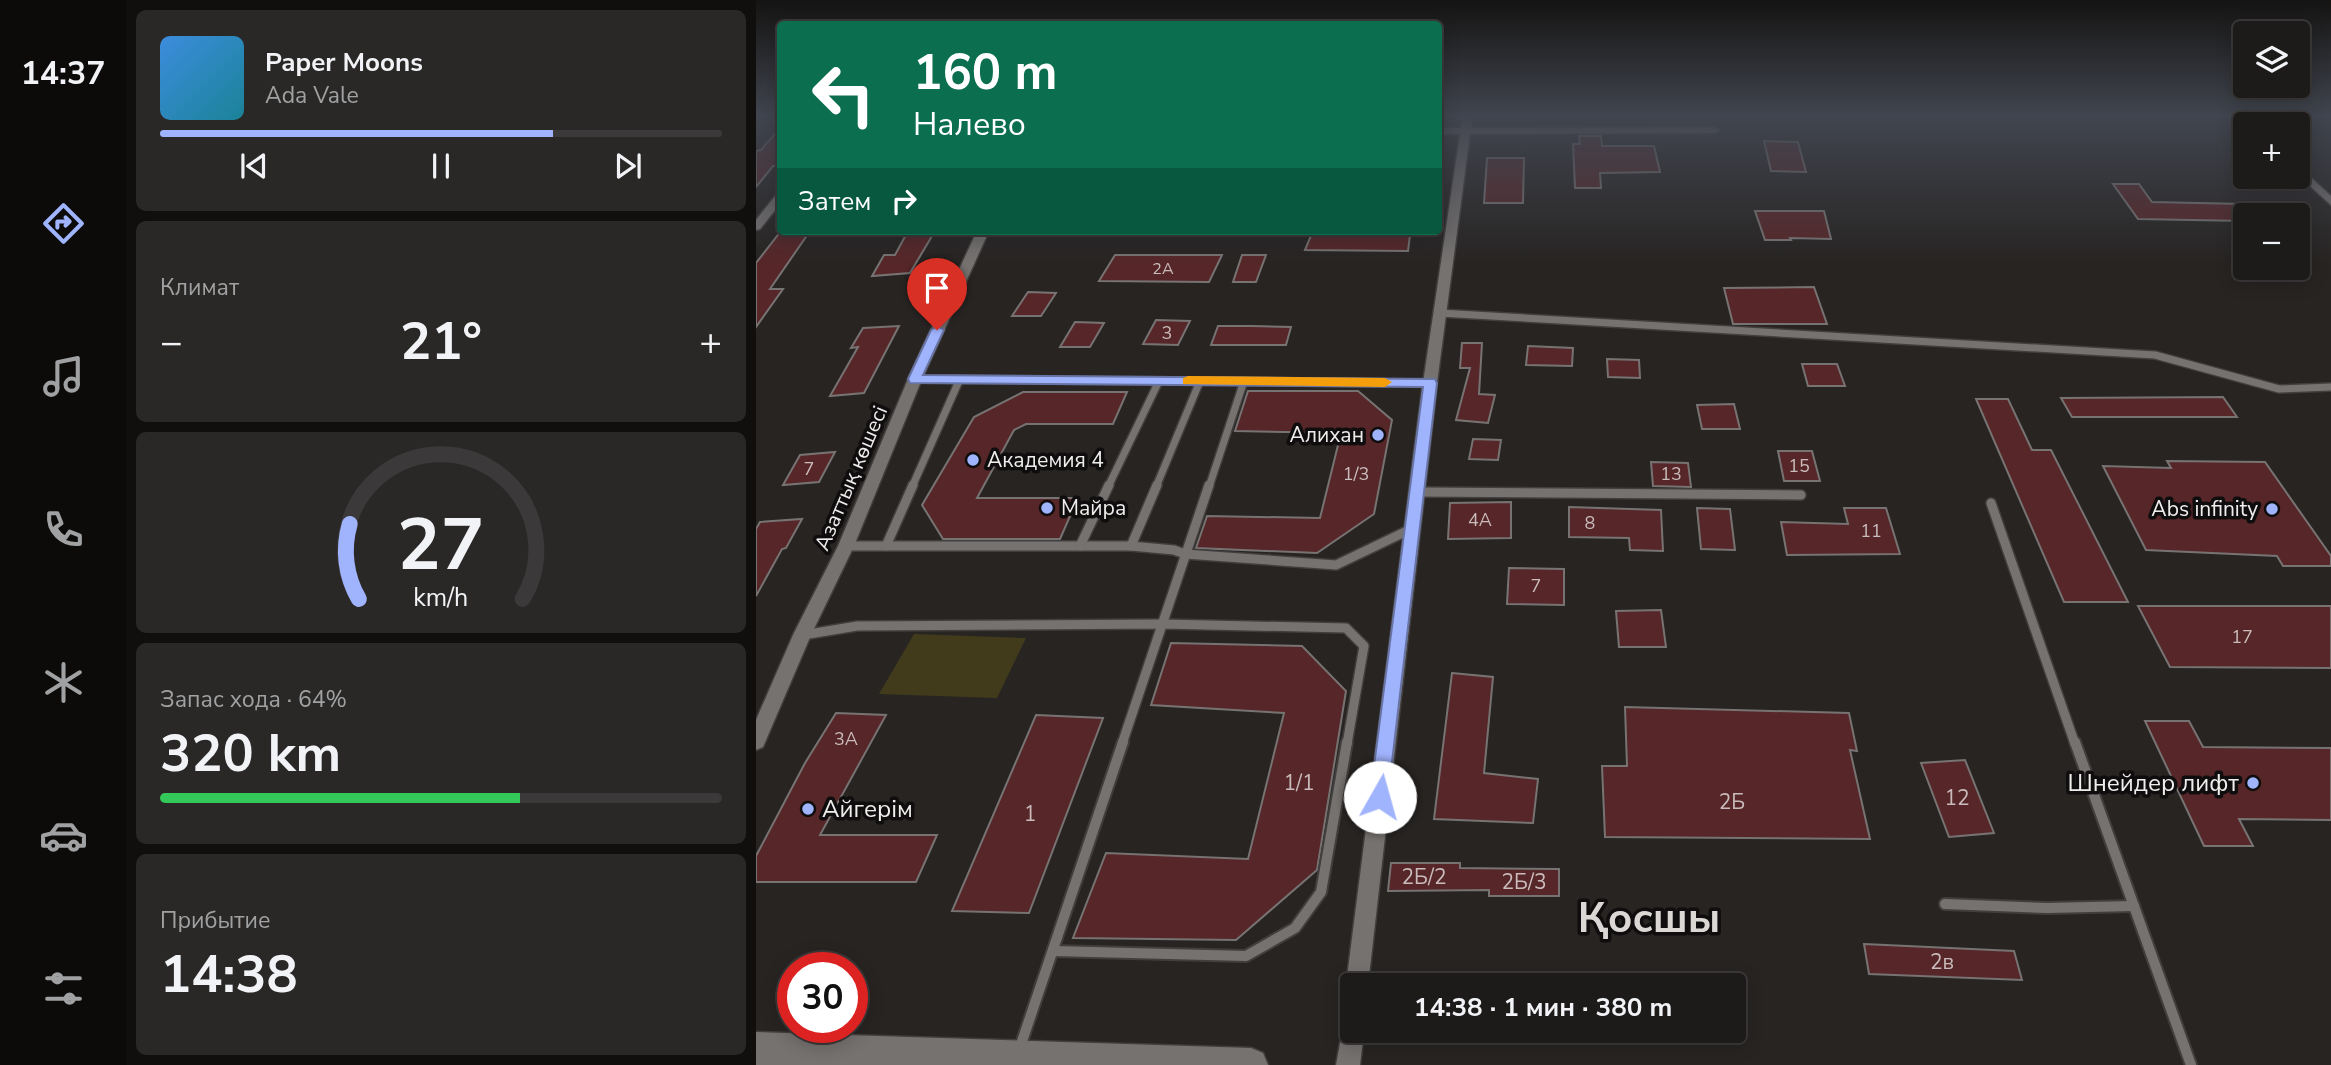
<!DOCTYPE html>
<html lang="ru">
<head>
<meta charset="utf-8">
<style>
	body { margin:0; font-family:"Nunito Sans",sans-serif; background:#2a2827; color:#f1f3f6; height:100vh; display:flex; flex-direction:column; font-size:26px; white-space:nowrap }
	* { box-sizing:border-box; margin:0 }
	p { font-size:23px; color:#a0a1a2 }
	.icon { flex:none; width:38px; height:38px; fill:none; stroke:currentColor; stroke-width:2; stroke-linecap:round; stroke-linejoin:round }
	.map { position:relative; flex:1; overflow:hidden }
	.drawer { display:flex; flex-direction:column; gap:10px; padding:10px; background:#100f0e; width:630px }
	.drawer>* { flex:none }
	.hud { position:absolute; left:21px; top:21px; width:665px; height:214px; border-radius:7px; box-shadow:0 4px 18px #0003,0 0 0 2px #3b3939; background:#0b6e4f; color:#fff; overflow:hidden }
	.tools { position:absolute; left:1477px; top:21px; display:grid; gap:14px }
	.tools a { display:grid; place-items:center; width:77px; height:77px; border-radius:7px; background:#1d1b1a; box-shadow:0 4px 18px #0003,0 0 0 2px #3b3939; font-size:35px }
	.speed { position:absolute; left:21px; top:952px; display:flex; gap:14px; font-size:35px; font-weight:700; text-align:center }
	.speed>* { display:grid; place-content:center; width:91px; height:91px; border-radius:50%; background:#1d1b1a; box-shadow:0 4px 18px #0003,0 0 0 2px #3b3939; line-height:1 }
	.speed .limit { border:10px solid #d22; background:#fff; color:#111 }
	.pin { position:absolute; display:grid; place-items:center; width:60px; height:60px; color:#fff; margin:-72px -30px; border-radius:50% 50% 50% 0; rotate:-45deg; box-shadow:0 0 7px #0007 }
	.pin .icon { rotate:45deg }
	.me { position:absolute; width:77px; margin:-38px; rotate:7deg; stroke-linejoin:round; filter:drop-shadow(0 0 5px #0008) }
	.turn { display:flex; align-items:center; gap:24px; height:147px; padding:0 21px; font-size:32px }
	.turn .icon { width:91px; height:91px; stroke-width:2.5 }
	.turn b { display:block; font-size:49px; line-height:60px }
	.then { display:flex; align-items:center; height:66px; padding:0 21px; background:#0003; gap:14px; font-size:26px }
	.big { font-size:52px; font-weight:700; line-height:1.1 }
	.drawer .tile { flex:1; display:flex; flex-direction:column; justify-content:center; gap:10px; min-width:0; padding:0 24px; border-radius:10px; background:#2a2827 }
	.drawer .dial { align-items:center; gap:0 }
	.dial svg { height:182px; overflow:visible; fill:none; stroke:#3b3939; stroke-width:7; stroke-linecap:round; text-anchor:middle }
	.dial text { fill:#f1f3f6; stroke:none }
	.song { display:flex; align-items:center; gap:21px }
	.cover { width:84px; height:84px; border-radius:10px; background:linear-gradient(135deg,hsl(210 70% 55%),hsl(190 70% 35%)) }
	.played { height:7px; border-radius:4px; background:linear-gradient(90deg,#a0b3fd 70%,#3b3939 70%) }
	.keys { display:flex; justify-content:space-around; direction:ltr }
	.heat { display:flex; justify-content:space-between; align-items:center; font-size:38px; direction:ltr }
	.charge { height:10px; border-radius:5px; background:linear-gradient(90deg,#34c759 64%,#3b3939 0) }
	.trip { position:absolute; left:584px; top:973px; width:406px; height:70px; border-radius:7px; background:#1d1b1a; box-shadow:0 4px 18px #0003,0 0 0 2px #3b3939; font-weight:700; line-height:70px; text-align:center }
	main { display:flex; flex:1; min-height:0 }
	.tabs { display:flex; flex-direction:column; width:126px; justify-content:space-around; align-items:center; background:#0c0b0a; color:#a0a1a2 }
	.tabs .icon { width:49px; height:49px }
	.tabs .selected { color:#a0b3fd }
	.tabs b { font-size:32px; color:#f1f3f6 }
	.map>svg:first-child { display:block }
</style>
</head>
<body>
<main>
<nav class="tabs">
<b>14:37</b>
<svg class="icon selected" aria-label="directions" viewBox="0 0 24 24"><path d="M12 3l9 9-9 9-9-9zM9 14v-3h6M13 9l2 2-2 2"/></svg>
<svg class="icon" aria-label="music" viewBox="0 0 24 24"><path d="M9 18V5l10-2v13"/><circle cx="6" cy="18" r="3"/><circle cx="16" cy="16" r="3"/></svg>
<svg class="icon" aria-label="phone" viewBox="0 0 24 24"><path d="M5 4h4l2 5-3 2q2 4 5 5l2-3 5 2v4C11 20 4 13 5 4z"/></svg>
<svg class="icon" aria-label="climate" viewBox="0 0 24 24"><path d="M12 3v18M4 7l16 10M4 17L20 7"/></svg>
<svg class="icon" aria-label="car" viewBox="0 0 24 24"><path d="M5 17H2v-5l4-1 3-4h7l3 4 3 1v5h-3M9 17h6M6 11h13"/><circle cx="7" cy="17" r="2"/><circle cx="17" cy="17" r="2"/></svg>
<svg class="icon" aria-label="filters" viewBox="0 0 24 24"><path d="M4 7h16M4 17h16"/><circle cx="9" cy="7" r="2"/><circle cx="15" cy="17" r="2"/></svg>
</nav>
<section class="drawer">
<div class="tile">
<div class="song"><i class="cover"></i><div><b>Paper Moons</b><p>Ada Vale</p></div></div>
<div class="played"></div>
<div class="keys"><svg class="icon" aria-label="previous" viewBox="0 0 24 24"><path d="M18 5L8 12l10 7zM5 5v14"/></svg><svg class="icon" aria-label="pause" viewBox="0 0 24 24"><path d="M8 5v14M16 5v14"/></svg><svg class="icon" aria-label="next" viewBox="0 0 24 24"><path d="M6 5l10 7-10 7zM19 5v14"/></svg></div>
</div>
<div class="tile"><p>Климат</p>
<div class="heat"><a>−</a><b class="big">21°</b><a>+</a></div>
</div>
<div class="tile dial"><svg viewBox="0 0 100 80">
<path d="M14 69A42 42 0 1 1 86 69"/>
<path d="M14 69A42 42 0 0 1 10 36" stroke="#a0b3fd"/>
<text x="50" y="56" font-size="32" font-weight="700">27</text>
<text x="50" y="72" font-size="11">km/h</text>
</svg></div>
<div class="tile"><p>Запас хода · 64%</p><b class="big">320 km</b><div class="charge"></div></div>
<div class="tile"><p>Прибытие</p><b class="big">14:38</b></div>
</section>
<div class="map">
<svg width="1575" height="1065" viewBox="0 0 1575 1065">
	<rect width="100%" height="100%" fill="#272422"/>
	<!-- green -->
	<polygon fill="#413b1c" points="158,634 270,638 241,698 123,694"/>
	<!-- building -->
	<g fill="#562628" stroke="#777373" stroke-width="2">
		<polygon points="24,128 24,166 17,166 0,187 0,151 5,150"/>
		<polygon points="823,136 845,136 846,146 898,146 904,172 844,173 845,188 819,188 817,144 824,144"/>
		<polygon points="1008,141 1042,142 1050,172 1015,171"/>
		<polygon points="731,158 768,158 767,203 728,203"/>
		<polygon points="1357,184 1383,184 1396,202 1489,204 1489,221 1382,219"/>
		<polygon points="999,211 1068,211 1075,239 1034,238 1035,240 1009,240"/>
		<polygon points="25,231 54,231 14,289 27,289 0,327 0,263"/>
		<polygon points="152,231 179,231 154,273 116,276 128,255 139,255"/>
		<polygon points="556,233 611,235 654,235 652,251 549,250"/>
		<polygon points="359,255 466,255 453,282 343,281"/>
		<polygon points="486,255 510,255 500,282 477,282"/>
		<polygon points="1058,287 1071,324 977,324 968,288"/>
		<polygon points="272,292 300,293 285,316 256,316"/>
		<polygon points="400,320 434,321 422,345 387,344"/>
		<polygon points="319,322 348,323 334,347 304,347"/>
		<polygon points="143,326 108,393 74,396 102,347 95,348 107,328"/>
		<polygon points="462,326 496,326 535,327 530,345 455,345"/>
		<polygon points="706,343 726,343 723,394 739,395 732,423 700,420 714,368 704,368"/>
		<polygon points="772,346 817,348 816,366 770,365"/>
		<polygon points="851,359 883,360 884,378 852,377"/>
		<polygon points="1046,364 1081,364 1089,386 1052,386"/>
		<polygon points="492,391 602,391 636,420 618,514 561,553 440,548 451,516 564,518 585,433 479,431"/>
		<polygon points="267,392 371,392 357,424 270,424 258,430 221,498 322,498 304,539 187,539 166,505 218,417"/>
		<polygon points="1467,397 1481,417 1316,417 1305,398"/>
		<polygon points="1220,399 1252,399 1276,450 1295,450 1372,602 1308,602"/>
		<polygon points="978,404 984,429 946,429 941,405"/>
		<polygon points="717,439 745,440 742,460 713,459"/>
		<polygon points="1022,451 1056,451 1064,481 1028,481"/>
		<polygon points="79,452 63,482 27,485 44,455"/>
		<polygon points="1411,461 1509,462 1575,556 1575,566 1527,566 1521,556 1390,550 1347,466 1415,468"/>
		<polygon points="895,462 932,463 935,487 897,486"/>
		<polygon points="755,502 755,538 692,539 694,503"/>
		<polygon points="813,507 905,510 907,551 874,550 873,538 813,537"/>
		<polygon points="941,508 974,509 979,550 945,549"/>
		<polygon points="1088,508 1130,508 1144,554 1031,555 1025,522 1092,524"/>
		<polygon points="46,519 30,548 26,549 0,596 0,529 4,522"/>
		<polygon points="753,568 808,569 808,605 751,604"/>
		<polygon points="1382,606 1575,606 1575,668 1414,667"/>
		<polygon points="905,610 910,647 863,647 860,611"/>
		<polygon points="415,643 546,646 590,691 561,870 480,940 317,938 350,853 492,859 528,713 395,705"/>
		<polygon points="696,673 737,677 728,773 782,779 777,823 678,819"/>
		<polygon points="869,707 1093,713 1101,751 1094,750 1114,839 849,837 846,766 871,766"/>
		<polygon points="80,713 130,715 64,835 181,835 160,882 0,882 0,856 49,763"/>
		<polygon points="280,715 347,718 273,913 196,911"/>
		<polygon points="1389,721 1433,721 1447,747 1575,748 1575,820 1483,819 1497,846 1448,846"/>
		<polygon points="1209,760 1238,833 1193,837 1165,763"/>
		<polygon points="635,863 704,863 704,868 803,869 803,896 733,896 733,890 632,891"/>
		<polygon points="1108,944 1258,951 1266,980 1113,974"/>
	</g>
	<g fill="none" stroke-linecap="round" stroke-linejoin="round">
		<defs>
			<g id="lane-far2">
				<polyline points="683,313 1399,355 1523,389 1575,387"/>
				<polyline points="159,379 674,383"/>
				<polyline points="156,487 203,381"/>
				<polyline points="352,487 403,381"/>
				<polyline points="400,487 444,381"/>
				<polyline points="453,487 488,381"/>
			</g>
			<g id="lane-far1">
				<polyline points="662,492 1045,495"/>
				<polyline points="1235,503 1319,744"/>
				<polyline points="90,546 375,546 418,550 429,554 580,565 655,529"/>
				<polyline points="130,546 157,485"/>
				<polyline points="324,546 353,485"/>
				<polyline points="375,546 401,485"/>
				<polyline points="47,635 101,626 407,624 590,628 608,646 591,744"/>
				<polyline points="366,744 453,485"/>
			</g>
			<g id="lane">
				<polyline points="1319,742 1435,1065"/>
				<polyline points="1189,904 1291,908 1378,906"/>
				<polyline points="297,951 490,956 539,928 565,892 591,742"/>
				<polyline points="258,1065 367,742"/>
			</g>
			<g id="street">
				<polygon points="707,115 717,115 715,128 959,127 964,130 959,133 714,134 681,383 612,985 597,985 597,994 593,993 590,985 667,383 704,134 682,134 682,128 705,128"/>
				<polygon points="1481,115 1491,115 1500,124 1490,124"/>
				<polygon points="1542,166 1575,196 1575,205 1542,175"/>
				<polygon points="24,194 24,204 4,229 0,230 0,220 20,195"/>
				<polygon points="221,231 233,231 166,379 98,546 55,635 7,747 0,750 0,720 37,635 82,546 152,379"/>
				<polygon points="597,1013 597,1031 608,1031 604,1065 580,1065 589,1016"/>
			</g>
			<polygon id="secondary" points="0,1032 495,1048 507,1053 512,1065 0,1065"/>
		</defs>
		<!-- lane-far2 casing -->
		<use href="#lane-far2" stroke="#413e3e" stroke-width="10"/>
		<!-- lane-far1 casing -->
		<use href="#lane-far1" stroke="#413e3e" stroke-width="12"/>
		<!-- lane casing -->
		<use href="#lane" stroke="#413e3e" stroke-width="14"/>
		<!-- street casing -->
		<use href="#street" stroke="#413e3e" stroke-width="3"/>
		<!-- secondary casing -->
		<use href="#secondary" stroke="#413e3e" stroke-width="3"/>
		<!-- lane-far2 -->
		<use href="#lane-far2" stroke="#767270" stroke-width="7"/>
		<!-- lane-far1 -->
		<use href="#lane-far1" stroke="#767270" stroke-width="9"/>
		<!-- lane -->
		<use href="#lane" stroke="#767270" stroke-width="10"/>
		<!-- street -->
		<use href="#street" fill="#767270" fill-rule="evenodd"/>
		<!-- secondary -->
		<use href="#secondary" fill="#767270" fill-rule="evenodd"/>
	</g>
	<!-- sky -->
	<linearGradient id="sky" x2="0" y2="1"><stop stop-color="#151413"/><stop offset="0.44" stop-color="#41454f"/><stop offset="1" stop-color="#41454f" stop-opacity="0"/></linearGradient>
	<rect width="1575" height="264" fill="url(#sky)"/>
	<!-- route -->
	<polygon fill="#a0b3fd" stroke="#6874a4" stroke-width="2" points="181,326 188,330 167,375 679,379 681,383 631,804 624,807 617,804 614,797 667,387 154,383 152,379 175,330"/>
	<!-- slow -->
	<polygon fill="#f59e0b" points="432,376 629,378 636,382 629,387 427,384 427,378"/>
	<!-- markers -->
	<g fill="#a0b3fd" stroke="#0f0d0d" stroke-width="2.5">
		<circle cx="622" cy="435" r="7"/>
		<circle cx="217" cy="460" r="7"/>
		<circle cx="291" cy="508" r="7"/>
		<circle cx="1516" cy="509" r="7"/>
		<circle cx="1497" cy="783" r="7"/>
		<circle cx="52" cy="809" r="7"/>
	</g>
	<g text-anchor="middle" stroke-width="7" stroke-linejoin="round" paint-order="stroke">
		<!-- far-number labels -->
		<g font-size="16" fill="#cabcbc">
			<text x="407" y="274">2А</text>
		</g>
		<!-- number labels -->
		<g font-size="18" fill="#cabcbc">
			<text x="411" y="339">3</text>
			<text x="1043" y="472">15</text>
			<text x="53" y="475">7</text>
			<text x="600" y="480">1/3</text>
			<text x="915" y="480">13</text>
			<text x="724" y="526">4А</text>
			<text x="834" y="529">8</text>
			<text x="1115" y="537">11</text>
			<text x="780" y="592">7</text>
			<text x="1486" y="643">17</text>
			<text x="90" y="745">3А</text>
		</g>
		<!-- poi labels -->
		<g font-size="21" fill="#f0eeed" stroke="#0f0d0d" text-anchor="end">
			<text x="608" y="442">Алихан</text>
			<text x="231" y="467" text-anchor="start">Академия 4</text>
			<text x="305" y="515" text-anchor="start">Майра</text>
			<text x="1502" y="516">Abs infinity</text>
		</g>
		<!-- street labels -->
		<g font-size="21" fill="#f0eeed" stroke="#0f0d0d">
			<text transform="translate(95 478) rotate(-67)" y="7">Азаттық көшесі</text>
		</g>
		<!-- near-number labels -->
		<g font-size="21" fill="#cabcbc">
			<text x="543" y="790">1/1</text>
			<text x="1201" y="805">12</text>
			<text x="976" y="809">2Б</text>
			<text x="274" y="821">1</text>
			<text x="668" y="884">2Б/2</text>
			<text x="768" y="889">2Б/3</text>
			<text x="1186" y="969">2в</text>
		</g>
		<!-- near-poi labels -->
		<g font-size="24" fill="#f0eeed" stroke="#0f0d0d" text-anchor="end">
			<text x="1483" y="791">Шнейдер лифт</text>
			<text x="66" y="817" text-anchor="start">Айгерім</text>
		</g>
		<!-- near-town labels -->
		<g font-size="42" font-weight="bold" fill="#dbd7d5" stroke="#0f0d0d">
			<text x="893" y="932">Қосшы</text>
		</g>
	</g>
</svg>
<div class="tools">
<a><svg class="icon" aria-label="layers" viewBox="0 0 24 24"><path d="M12 4l9 5-9 5-9-5zM3 14l9 5 9-5"/></svg></a>
<a>+</a>
<a>−</a>
</div>
<div class="speed"><div class="limit">30</div></div>
<div class="pin" style="left:181px;top:330px;background:#d93025"><svg class="icon" aria-label="arrive" viewBox="0 0 24 24"><path d="M6 21V4h12l-3 4 3 4H6"/></svg></div>
<svg class="me" style="left:624px;top:797px" viewBox="-20 -20 40 40"><circle r="19" fill="#fff"/><path d="M0-13L10 11 0 6-10 11z" fill="#a0b3fd"/></svg>
<div class="trip">14:38 · 1 мин · 380 m</div>
<div class="hud">
<div class="turn"><svg class="icon" aria-label="left" viewBox="0 0 24 24"><path d="M17 20v-9H6M10 6l-5 5 5 5"/></svg><div><b>160 m</b>Налево</div></div>
<div class="then">Затем<svg class="icon" aria-label="right" viewBox="0 0 24 24"><path d="M7 20v-9h11M14 6l5 5-5 5"/></svg></div>
</div>
</div>
</main>
</body>
</html>
